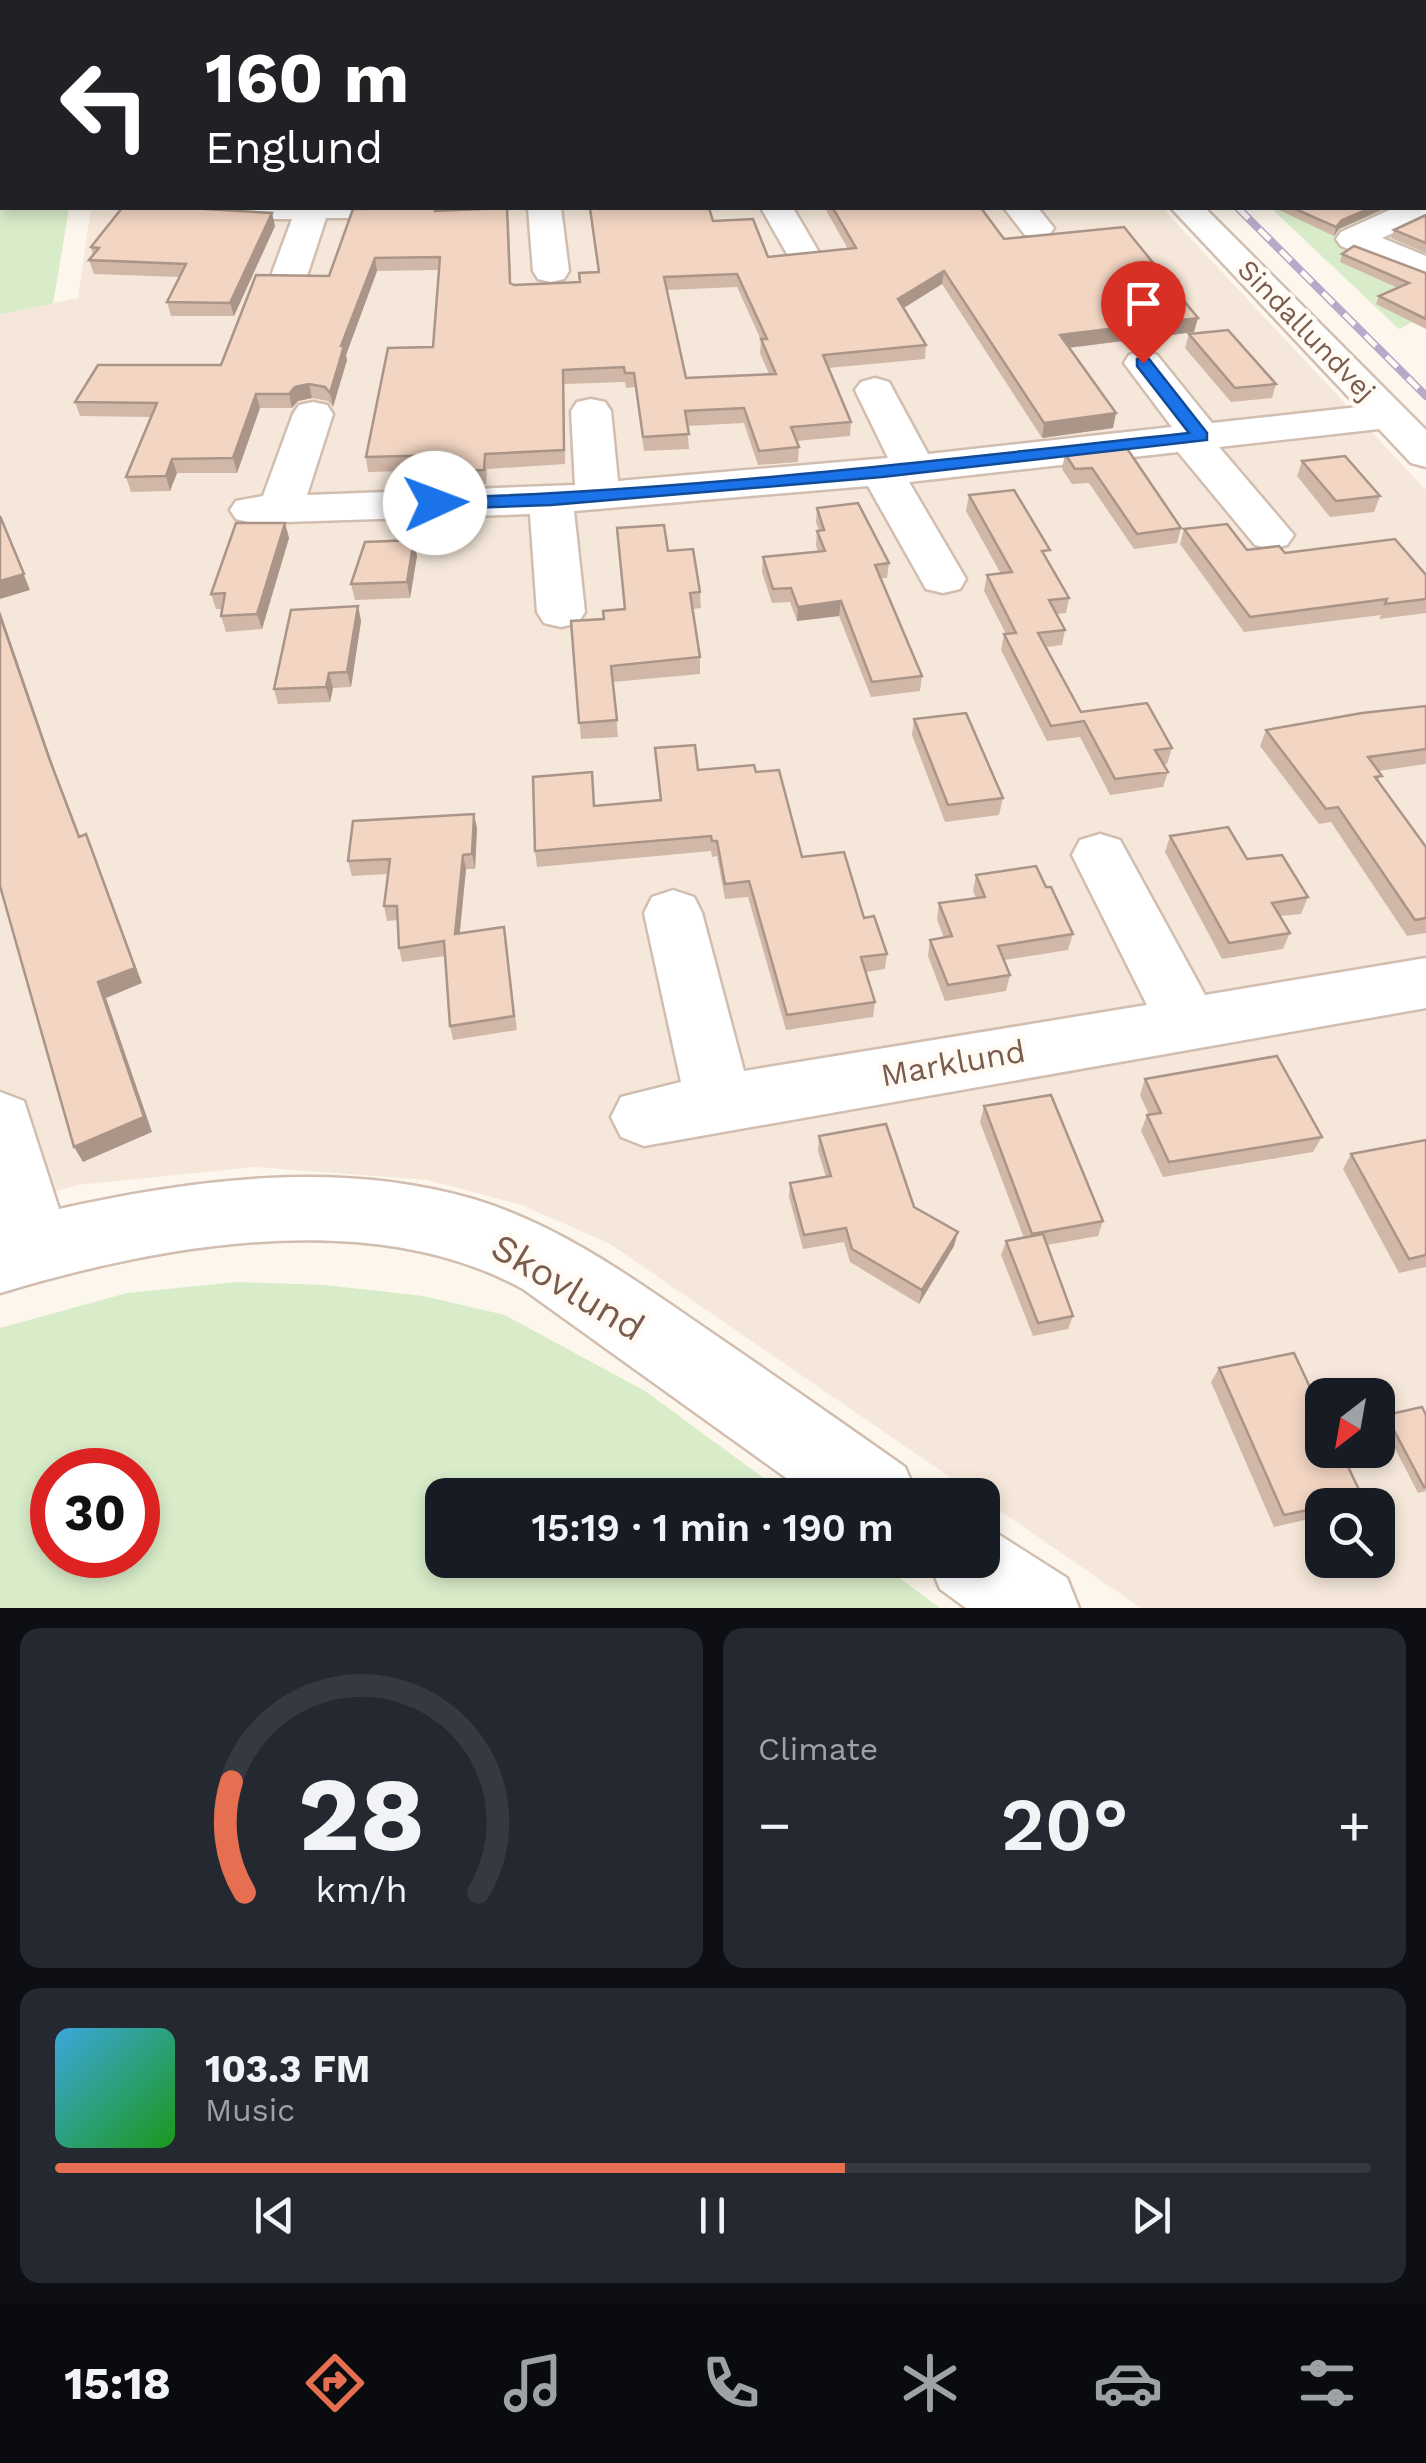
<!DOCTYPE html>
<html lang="en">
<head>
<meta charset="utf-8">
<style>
	body { margin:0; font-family:"Work Sans",sans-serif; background:#242831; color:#f1f3f6; height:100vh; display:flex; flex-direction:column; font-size:38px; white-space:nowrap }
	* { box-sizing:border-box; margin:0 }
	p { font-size:32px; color:#9ea1a6 }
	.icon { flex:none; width:55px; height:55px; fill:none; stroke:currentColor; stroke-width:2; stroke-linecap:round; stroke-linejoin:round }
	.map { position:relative; height:1608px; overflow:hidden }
	.side { display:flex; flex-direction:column; gap:20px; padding:20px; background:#0d0f14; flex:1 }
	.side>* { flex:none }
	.guide { position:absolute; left:0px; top:0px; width:1428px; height:210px; box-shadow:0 5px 15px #0003; background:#202124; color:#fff; overflow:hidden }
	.needle { width:65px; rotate:211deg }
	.buttons { position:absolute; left:1305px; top:1378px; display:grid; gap:20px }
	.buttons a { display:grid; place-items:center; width:90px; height:90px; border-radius:20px; background:#171b24; box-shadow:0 5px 15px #0003; font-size:50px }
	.speed { position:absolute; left:30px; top:1448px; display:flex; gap:20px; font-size:50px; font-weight:700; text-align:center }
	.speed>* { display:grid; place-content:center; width:130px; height:130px; border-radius:50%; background:#171b24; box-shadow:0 5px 15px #0003; line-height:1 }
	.speed .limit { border:15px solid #d22; background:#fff; color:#111 }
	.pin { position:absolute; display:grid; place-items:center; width:85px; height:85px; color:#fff; margin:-102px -42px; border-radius:50% 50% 50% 0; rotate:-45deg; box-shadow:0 0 10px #0007 }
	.pin .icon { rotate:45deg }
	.me { position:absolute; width:110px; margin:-55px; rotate:88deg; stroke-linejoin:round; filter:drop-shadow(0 0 8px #0008) }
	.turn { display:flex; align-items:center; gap:35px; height:210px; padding:0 40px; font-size:45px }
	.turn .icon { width:130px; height:130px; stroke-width:2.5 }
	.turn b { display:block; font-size:70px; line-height:85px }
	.big { font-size:75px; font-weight:600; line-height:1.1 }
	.side .widget { flex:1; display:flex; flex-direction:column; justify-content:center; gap:15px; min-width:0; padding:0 35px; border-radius:20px; background:#242831 }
	.side .dial { align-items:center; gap:0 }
	.dial svg { height:260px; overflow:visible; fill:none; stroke:#363941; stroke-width:7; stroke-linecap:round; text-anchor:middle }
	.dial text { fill:#f1f3f6; stroke:none }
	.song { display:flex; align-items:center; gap:30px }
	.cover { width:120px; height:120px; border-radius:15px; background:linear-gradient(135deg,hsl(200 70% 55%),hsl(120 70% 35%)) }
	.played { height:10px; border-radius:5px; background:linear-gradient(90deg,#e76f51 60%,#363941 60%) }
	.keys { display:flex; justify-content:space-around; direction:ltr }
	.heat { display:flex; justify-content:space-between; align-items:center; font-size:55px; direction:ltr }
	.side .tiles { flex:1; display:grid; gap:20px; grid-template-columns:1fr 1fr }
	.widget:last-child { grid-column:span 2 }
	.trip { position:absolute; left:425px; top:1478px; width:575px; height:100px; border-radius:20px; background:#171b24; box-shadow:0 5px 15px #0003; font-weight:600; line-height:100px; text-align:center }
	.tab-bar { display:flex; height:160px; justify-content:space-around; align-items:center; background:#090b0e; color:#9ea1a6 }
	.tab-bar .icon { width:70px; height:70px }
	.tab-bar .selected { color:#e76f51 }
	.tab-bar b { font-size:45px; color:#f1f3f6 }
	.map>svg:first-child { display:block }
</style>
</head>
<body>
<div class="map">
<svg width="1426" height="1608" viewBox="0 0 1426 1608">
	<rect width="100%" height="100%" fill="#fdf6ec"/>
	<!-- residential -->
	<path fill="#f5e8da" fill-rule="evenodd" d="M 91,208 L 1162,208 L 1426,490 L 1426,1608 L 1141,1608 L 983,1499 L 982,1495 L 976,1495 L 610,1244 L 522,1205 L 427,1180 L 255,1167 L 77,1185 L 0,1208 L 0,314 L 78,298 ZM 1322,1395 L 1378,1395 L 1378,1450 L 1322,1450 ZM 1322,1505 L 1378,1505 L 1378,1560 L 1322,1560 Z"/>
	<!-- green -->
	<g fill="#d8ecc9" fill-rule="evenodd">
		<polygon points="0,9 2,208 69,208 53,304 0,314"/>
		<polygon points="1426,87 1426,315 1399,329 1271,208 1425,208"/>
		<path d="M 237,1282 L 325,1285 L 423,1296 L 505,1315 L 645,1391 L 787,1495 L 442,1495 L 442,1560 L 875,1560 L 940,1608 L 0,1608 L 0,1328 L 127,1293 ZM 52,1470 L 138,1470 L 138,1555 L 52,1555 Z"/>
	</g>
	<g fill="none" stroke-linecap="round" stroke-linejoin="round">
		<defs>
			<g id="minor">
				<polygon points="597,0 623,0 624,2 598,2"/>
				<polygon points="929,0 956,0 958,2 931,2"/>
				<polygon points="1256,0 1289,0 1291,2 1258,2"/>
				<rect x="1425" y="35" width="1" height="16"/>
				<rect x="1425" y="120" width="1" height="18"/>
				<polygon points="1426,200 1426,218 1382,238 1426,256 1426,280 1341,246 1336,239 1341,232 1394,208 1425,208"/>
				<polygon points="422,208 417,215 405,218 326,218 308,273 303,281 290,284 277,281 272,273 292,219 197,219 185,216 180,209"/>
				<polygon points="528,208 561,208 569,271 564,279 551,282 538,279 533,271"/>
				<polygon points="761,208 793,208 820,254 815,261 803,264 791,261"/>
				<polygon points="1004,208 1038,208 1054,228 1049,235 1025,235"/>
				<polygon points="1171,208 1205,208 1426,430 1426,467 1411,463 1379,429 1219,447 1294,535 1287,545 1271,549 1255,545 1178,452 909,482 966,579 960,589 943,593 926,589 868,486 574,511 585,612 578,623 561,627 544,623 537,612 530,514 252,523 236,519 230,510 236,501 263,496 293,414 299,405 313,402 327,405 333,414 307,495 575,485 571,411 577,402 591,399 605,402 611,411 618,481 888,458 855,390 861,382 875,378 889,382 928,454 1172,427 1124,363 1129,355 1143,351 1157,355 1212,423 1358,407"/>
				<polygon points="1100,834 1120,840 1205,995 1426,958 1426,1008 644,1146 621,1137 611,1117 621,1097 681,1082 644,913 652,897 673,890 694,897 702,913 744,1071 1147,1005 1072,855 1080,840"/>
				<path d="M 0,1092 L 24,1101 L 59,1209 C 193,1179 339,1160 473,1199 C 560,1225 632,1278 705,1328 C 772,1374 839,1420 905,1467 L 917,1495 L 810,1495 L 523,1289 C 371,1205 159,1245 0,1293 Z"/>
				<polygon points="982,1524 1067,1578 1079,1608 966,1608 940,1589 928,1560 982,1560"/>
			</g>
		</defs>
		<!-- minor casing -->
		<use href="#minor" stroke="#d1beb0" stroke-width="5"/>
		<!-- minor -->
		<use href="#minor" fill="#fff" fill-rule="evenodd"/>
		<defs>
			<g id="rail-far1">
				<polyline points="997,0 1001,2"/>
				<polyline points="1154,0 1163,2"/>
			</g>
			<polyline id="rail" points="1238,208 1426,396"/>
		</defs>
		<!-- rail-far1 casing -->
		<use href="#rail-far1" stroke="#b9a8c9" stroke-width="6"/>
		<!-- rail casing -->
		<use href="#rail" stroke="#b9a8c9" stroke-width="8"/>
		<!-- rail-far1 -->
		<use href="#rail-far1" stroke="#fffaf3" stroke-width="4" stroke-dasharray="11" stroke-linecap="butt"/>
		<!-- rail -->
		<use href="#rail" stroke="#fffaf3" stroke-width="5" stroke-dasharray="15" stroke-linecap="butt"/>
	</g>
	<!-- wall -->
	<g fill="#d1b7a8" fill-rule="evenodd">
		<polygon points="1318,0 1426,0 1426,29 1425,2 1327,2"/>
		<path d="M 404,208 L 440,208 L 439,211 L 509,221 L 511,283 L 514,285 L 580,282 L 598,272 L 589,208 L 709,208 L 713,221 L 768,257 L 848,249 L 827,212 L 827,208 L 981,208 L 1004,239 L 1194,332 L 1069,348 L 1116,413 L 1113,428 L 1042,438 L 942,284 L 904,308 L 926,345 L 925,359 L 828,368 L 851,422 L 850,436 L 796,441 L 799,447 L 798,462 L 758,465 L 744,423 L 687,426 L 689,449 L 644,451 L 635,387 L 626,388 L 625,382 L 564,384 L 565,464 L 487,469 L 486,484 L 445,486 L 443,470 L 368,472 L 366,457 L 433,347 L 439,270 L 377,271 L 346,355 L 347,360 L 333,407 L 328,401 L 312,398 L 298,401 L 292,408 L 260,408 L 237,473 L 177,473 L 170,491 L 131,492 L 126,477 L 151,417 L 80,416 L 75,402 L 221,365 L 329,276 ZM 737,287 L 761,340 L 760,353 L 769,374 L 686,378 L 667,290 Z"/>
		<polygon points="1275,208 1386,208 1339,229 1334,236"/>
		<polygon points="1426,215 1426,253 1391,238 1394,230"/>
		<polygon points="275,226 234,316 171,316 167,302 179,277 94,274 89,260 93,256 91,247"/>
		<polygon points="1342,254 1426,273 1426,329 1376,304 1379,296 1398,288 1340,262"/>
		<polygon points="1189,334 1276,384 1272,398 1231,402 1185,348"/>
		<polygon points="1126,447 1181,528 1177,543 1134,549 1089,483 1072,484 1062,469 1065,454"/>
		<polygon points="1302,461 1380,496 1374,512 1330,517 1297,476"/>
		<polygon points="969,495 1048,561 1069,598 1066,613 1057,614 1065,630 1062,645 1046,647 1081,712 1172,748 1167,764 1164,764 1168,772 1163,787 1110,795 1080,737 1047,741 1001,650 1004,634 1006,634 984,591 987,575 1001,574 966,511"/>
		<polygon points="817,508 889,563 887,578 880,578 922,676 920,691 871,697 839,616 797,621 790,602 772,603 762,572 763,557 818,552 816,545 817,531 819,531 816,522"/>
		<polygon points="285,523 289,538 262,629 226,632 221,616 222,609 216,609 211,594"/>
		<polygon points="1184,529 1247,550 1285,553 1426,575 1426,613 1379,619 1381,615 1244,632 1180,544"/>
		<polygon points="618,544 668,551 700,592 701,608 692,609 700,657 700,674 613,682 618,737 581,739 571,621 604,619 624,609"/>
		<polygon points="417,556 410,598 355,600 351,584"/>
		<polygon points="358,606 361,621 351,687 333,688 330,702 278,704 274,689"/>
		<polygon points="1426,706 1426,764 1378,771 1379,782 1426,847 1426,933 1407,936 1331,822 1319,824 1260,746 1266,730"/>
		<polygon points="914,719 1003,798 999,815 945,822 912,735"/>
		<polygon points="655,748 698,770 756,772 802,857 864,918 887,954 885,969 866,972 875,1002 873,1017 786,1030 748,897 725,899 717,856 712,857 711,851 537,867 535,851 594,806 660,801"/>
		<polygon points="477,828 475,869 466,869 460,933 504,927 517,1030 453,1040 450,1026 445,956 402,962 399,948 398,920 387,921 384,906 388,874 352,876 348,861"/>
		<polygon points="1170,836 1247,859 1308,897 1301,914 1280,916 1290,933 1283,949 1222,959 1165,852"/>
		<polygon points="976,875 1046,887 1073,934 1068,950 1004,960 1010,975 1006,991 945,1001 928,956 930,940 944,938 937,919 939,903 976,898 973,891"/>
		<polygon points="1145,1079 1322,1137 1313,1152 1163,1177 1141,1131 1147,1115 1149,1115 1140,1095"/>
		<polygon points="984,1106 1103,1221 1098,1236 1047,1245 1073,1316 1068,1329 1033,1336 1001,1255 1006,1241 1024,1238 980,1122"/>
		<polygon points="819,1136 954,1246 919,1304 850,1262 844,1242 803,1249 789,1197 790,1183 826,1177 818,1151"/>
		<polygon points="1426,1140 1426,1267 1399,1273 1343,1169 1351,1154"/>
		<polygon points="1219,1368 1363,1498 1357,1505 1322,1505 1322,1516 1274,1527 1211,1382"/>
		<polygon points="1386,1415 1426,1415 1426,1491 1418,1493 1381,1421"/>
	</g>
	<!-- shaded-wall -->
	<g fill="#aa9588">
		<polygon points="1371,208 1386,208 1339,229 1334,236 1336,227 1342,220"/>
		<polygon points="272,213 275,226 234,316 230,303"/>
		<polygon points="375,258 377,271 346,355 347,360 333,407 330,393 341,346"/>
		<polygon points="944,271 942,284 897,312 898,299"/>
		<polygon points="1198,318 1194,332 1058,349 1060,335"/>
		<polygon points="309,384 312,398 298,401 292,408 289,394 295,387"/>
		<polygon points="256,394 260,408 237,473 233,458"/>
		<polygon points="1116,413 1113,428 1042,438 1044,423"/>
		<polygon points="172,459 177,473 170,491 166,476"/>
		<polygon points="285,523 289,538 262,629 257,614"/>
		<polygon points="6,530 30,590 0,599 0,581"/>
		<polygon points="414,540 417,556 410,598 407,582"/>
		<polygon points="841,601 839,616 797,621 798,607"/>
		<polygon points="358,606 361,621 351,687 347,672"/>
		<polygon points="0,611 56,774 87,853 49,758 0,616"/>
		<polygon points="329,673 333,688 330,702 326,687"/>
		<polygon points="474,814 477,828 475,869 472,854"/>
		<polygon points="86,834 142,983 106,998 152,1132 83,1162 74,1147"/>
		<polygon points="463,855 466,869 458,948 455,934"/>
		<polygon points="958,1232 954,1246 919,1304 922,1290"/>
	</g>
	<!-- building -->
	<g fill="#f3d5c3" stroke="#aa9588" stroke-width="2.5" fill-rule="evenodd">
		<polygon points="182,0 401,0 399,2 180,2"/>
		<polygon points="476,0 583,0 583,2 475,2"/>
		<polygon points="682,0 729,0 731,2 684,2"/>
		<polygon points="782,0 878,0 880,2 784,2"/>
		<polygon points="1363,0 1426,0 1426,17 1425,2 1372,2"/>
		<polygon points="1425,131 1426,132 1425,194"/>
		<polygon points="122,208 188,208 272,213 230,303 167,302 186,264 89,260 99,248 91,247"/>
		<path d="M 436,208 L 435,211 L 507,208 L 510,283 L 514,285 L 580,282 L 579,273 L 599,272 L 590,208 L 709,208 L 713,221 L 753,219 L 768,257 L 856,248 L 833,208 L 981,208 L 1004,239 L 1124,227 L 1198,318 L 1060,335 L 1116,413 L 1044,423 L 944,271 L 898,299 L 926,345 L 823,355 L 851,422 L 791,427 L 799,447 L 759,451 L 744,408 L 685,411 L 689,434 L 643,437 L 634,373 L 625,373 L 624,367 L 563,370 L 564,450 L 485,454 L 484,470 L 443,471 L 444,455 L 366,457 L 388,348 L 433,347 L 440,257 L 375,258 L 341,346 L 344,346 L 330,393 L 325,387 L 309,384 L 295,387 L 289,394 L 256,394 L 233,458 L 172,459 L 166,476 L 126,477 L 157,403 L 75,402 L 98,365 L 221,365 L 256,275 L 329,276 L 353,209 ZM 737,274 L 767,339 L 761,339 L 776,374 L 686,378 L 664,277 Z"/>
		<polygon points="1293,208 1371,208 1342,220 1336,227"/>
		<polygon points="1426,215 1426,243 1394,230"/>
		<polygon points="1354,246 1426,273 1426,319 1379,296 1409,283 1342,254"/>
		<polygon points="1228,330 1276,384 1235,388 1189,334"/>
		<polygon points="1126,447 1181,528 1137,534 1092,468 1075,469 1065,454"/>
		<polygon points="1345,456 1380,496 1336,501 1302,461"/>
		<polygon points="1014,490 1050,550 1042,551 1069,598 1049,600 1065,630 1038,633 1081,712 1147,703 1172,748 1155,750 1168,772 1115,779 1084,721 1051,726 1004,634 1016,633 987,575 1012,572 969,495"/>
		<polygon points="858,503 889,563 875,565 922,676 872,682 841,601 798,607 791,588 773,589 763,557 825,551 817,531 824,530 817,508"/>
		<polygon points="0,516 24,574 0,581"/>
		<polygon points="236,523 285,523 257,614 221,616 225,593 211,594"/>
		<polygon points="1227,524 1247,550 1279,546 1285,553 1395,539 1426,575 1426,599 1385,604 1387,599 1250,617 1184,529"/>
		<polygon points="664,525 668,551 693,549 700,592 690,593 700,657 611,666 617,720 579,723 571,621 604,619 603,611 625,609 617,528"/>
		<polygon points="414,540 407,582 351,584 365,542"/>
		<polygon points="358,606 347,672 329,673 326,687 274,689 291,610"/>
		<polygon points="0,616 49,758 79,837 86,834 135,968 98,982 144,1117 74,1147 0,886"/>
		<polygon points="1426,706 1426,749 1368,757 1382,776 1375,777 1426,847 1426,918 1415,920 1338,807 1326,809 1266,730 1362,713"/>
		<polygon points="966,713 1003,798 948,805 914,719"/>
		<polygon points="695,745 698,770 754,765 756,772 779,770 802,857 844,852 864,918 874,916 887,954 861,957 875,1002 787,1015 749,881 725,884 717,841 712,841 711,836 535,851 533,777 592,772 594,806 661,800 655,748"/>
		<polygon points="474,814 472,854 463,855 455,934 504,927 514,1016 450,1026 444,941 399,948 397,906 384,906 390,859 348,861 353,821"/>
		<polygon points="1228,827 1247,859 1282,855 1308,897 1272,903 1290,933 1229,943 1170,836"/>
		<polygon points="1036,866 1046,887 1051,887 1073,934 998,946 1010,975 948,985 930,940 952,936 939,903 985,897 976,875"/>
		<polygon points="1277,1056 1322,1137 1169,1162 1147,1115 1161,1113 1145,1079"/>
		<polygon points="1051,1095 1103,1221 1032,1234 984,1106"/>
		<polygon points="886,1124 914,1207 958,1232 922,1290 852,1249 846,1228 804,1235 790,1183 831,1176 819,1136"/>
		<polygon points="1426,1140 1426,1255 1409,1259 1351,1154"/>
		<polygon points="1043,1234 1073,1316 1038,1323 1006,1241"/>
		<polygon points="1294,1353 1322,1413 1322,1450 1340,1450 1363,1498 1331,1505 1322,1505 1322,1507 1284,1515 1219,1368"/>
		<polygon points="1422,1407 1426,1415 1426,1486 1424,1487 1386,1415"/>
	</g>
	<!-- route -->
	<path fill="#1a73e8" stroke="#114b97" stroke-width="2.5" d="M 1137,359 L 1149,359 L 1207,433 L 1207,440 L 882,477 L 551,505 L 435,509 L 426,503 L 435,498 C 687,491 938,460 1189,433 L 1137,366 Z"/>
	<g text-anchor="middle" stroke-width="9" stroke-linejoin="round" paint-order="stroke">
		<!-- far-street labels -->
		<g font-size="28" fill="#7a5c4d" stroke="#fffaf3">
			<text transform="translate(1307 330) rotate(46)" y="10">Sindallundvej</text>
		</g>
		<!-- street labels -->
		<g font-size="32" fill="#7a5c4d" stroke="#fffaf3">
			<text transform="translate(953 1063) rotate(-10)" y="11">Marklund</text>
		</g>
		<!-- near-street labels -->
		<g font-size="38" fill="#7a5c4d" stroke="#fffaf3">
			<text transform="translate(568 1287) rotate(31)" y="13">Skovlund</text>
		</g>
	</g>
</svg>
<div class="buttons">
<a><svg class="needle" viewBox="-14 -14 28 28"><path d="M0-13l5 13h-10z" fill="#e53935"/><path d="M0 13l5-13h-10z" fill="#9ea1a6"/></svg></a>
<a><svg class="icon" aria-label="search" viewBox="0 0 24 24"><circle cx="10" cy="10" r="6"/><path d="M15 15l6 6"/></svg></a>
</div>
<div class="speed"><div class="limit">30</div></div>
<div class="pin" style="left:1143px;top:363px;background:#d93025"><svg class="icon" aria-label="arrive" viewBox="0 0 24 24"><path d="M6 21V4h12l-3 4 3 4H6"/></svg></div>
<svg class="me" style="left:435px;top:503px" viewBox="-20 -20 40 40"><circle r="19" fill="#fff"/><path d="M0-13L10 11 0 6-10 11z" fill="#1a73e8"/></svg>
<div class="trip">15:19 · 1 min · 190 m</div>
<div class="guide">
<div class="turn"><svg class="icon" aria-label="left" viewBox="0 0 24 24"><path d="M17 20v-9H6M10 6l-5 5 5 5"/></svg><div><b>160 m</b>Englund</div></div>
</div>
</div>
<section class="side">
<div class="tiles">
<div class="widget dial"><svg viewBox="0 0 100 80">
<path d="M14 69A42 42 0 1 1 86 69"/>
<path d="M14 69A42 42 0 0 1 10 35" stroke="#e76f51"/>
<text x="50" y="56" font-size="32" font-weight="700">28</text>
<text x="50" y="72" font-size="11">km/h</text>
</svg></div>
<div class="widget"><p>Climate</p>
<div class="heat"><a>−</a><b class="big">20°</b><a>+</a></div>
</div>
<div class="widget">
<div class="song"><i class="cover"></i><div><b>103.3 FM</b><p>Music</p></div></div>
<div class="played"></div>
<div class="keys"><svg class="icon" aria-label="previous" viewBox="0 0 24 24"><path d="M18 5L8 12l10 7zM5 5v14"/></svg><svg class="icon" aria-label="pause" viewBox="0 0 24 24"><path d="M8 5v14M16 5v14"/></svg><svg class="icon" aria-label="next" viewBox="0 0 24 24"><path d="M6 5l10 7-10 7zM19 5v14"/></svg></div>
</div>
</div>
</section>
<nav class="tab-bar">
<b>15:18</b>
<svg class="icon selected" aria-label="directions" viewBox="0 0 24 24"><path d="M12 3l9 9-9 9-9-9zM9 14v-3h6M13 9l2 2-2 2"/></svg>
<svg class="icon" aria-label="music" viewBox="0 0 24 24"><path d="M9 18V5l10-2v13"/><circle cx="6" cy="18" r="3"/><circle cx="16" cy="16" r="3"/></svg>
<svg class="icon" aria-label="phone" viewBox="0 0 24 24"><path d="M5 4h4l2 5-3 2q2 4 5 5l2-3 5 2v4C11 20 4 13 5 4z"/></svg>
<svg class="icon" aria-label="climate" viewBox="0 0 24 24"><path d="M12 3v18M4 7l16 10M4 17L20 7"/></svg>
<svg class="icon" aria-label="car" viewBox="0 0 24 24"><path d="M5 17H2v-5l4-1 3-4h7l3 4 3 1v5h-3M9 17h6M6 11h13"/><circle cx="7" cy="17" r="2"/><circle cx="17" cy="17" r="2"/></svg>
<svg class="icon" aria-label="filters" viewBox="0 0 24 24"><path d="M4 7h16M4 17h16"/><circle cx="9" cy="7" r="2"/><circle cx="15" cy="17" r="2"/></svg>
</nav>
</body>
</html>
